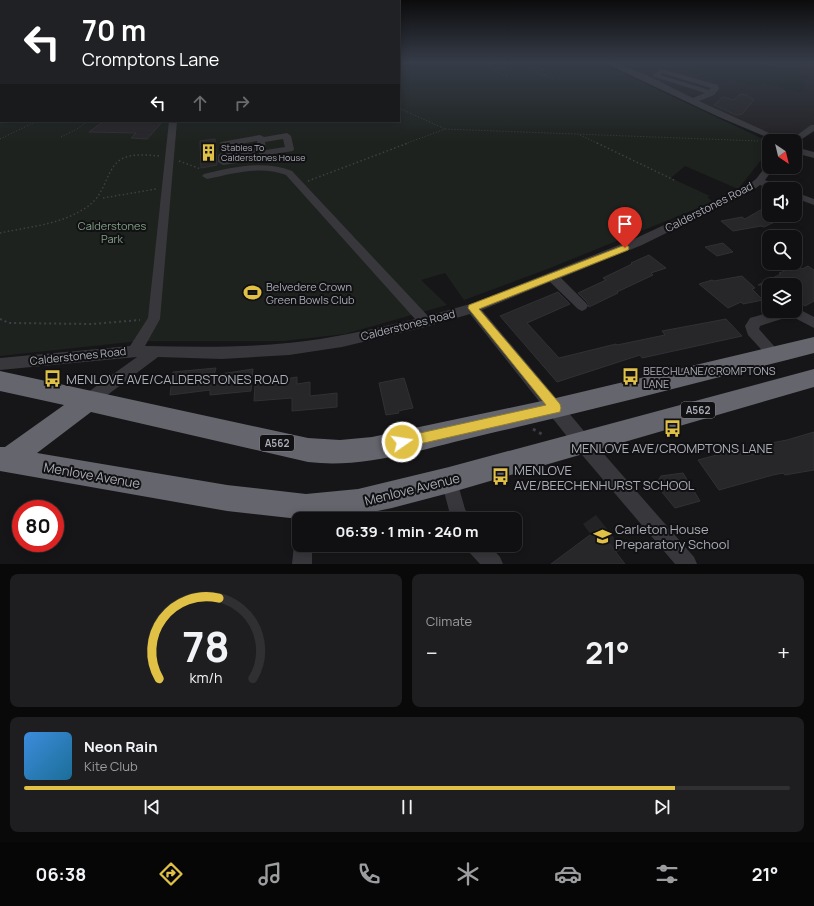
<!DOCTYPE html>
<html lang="en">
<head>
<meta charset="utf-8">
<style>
	body { margin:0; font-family:Manrope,sans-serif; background:#1e1e20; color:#f1f3f6; height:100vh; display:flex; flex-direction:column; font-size:15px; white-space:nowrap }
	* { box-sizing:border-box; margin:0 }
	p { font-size:13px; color:#9c9d9f }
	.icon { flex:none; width:22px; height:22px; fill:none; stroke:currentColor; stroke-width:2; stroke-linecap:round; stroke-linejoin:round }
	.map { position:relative; height:564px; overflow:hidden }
	.sheet { display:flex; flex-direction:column; gap:10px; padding:10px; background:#09090a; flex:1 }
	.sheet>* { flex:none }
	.hud { position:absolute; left:0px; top:0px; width:400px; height:122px; box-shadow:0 2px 10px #0003,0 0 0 1px #303032; background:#202124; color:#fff; overflow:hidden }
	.needle { width:26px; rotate:145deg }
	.controls { position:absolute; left:762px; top:134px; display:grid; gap:8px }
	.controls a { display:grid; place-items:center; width:40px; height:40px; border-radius:8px; background:#101012; box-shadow:0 2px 10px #0003,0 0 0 1px #303032; font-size:20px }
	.speed { position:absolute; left:12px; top:500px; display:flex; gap:8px; font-size:20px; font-weight:700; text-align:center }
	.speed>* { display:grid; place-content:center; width:52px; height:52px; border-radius:50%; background:#101012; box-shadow:0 2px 10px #0003,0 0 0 1px #303032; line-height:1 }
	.speed .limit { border:6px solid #d22; background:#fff; color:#111 }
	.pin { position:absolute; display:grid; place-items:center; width:34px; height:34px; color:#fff; margin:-41px -17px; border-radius:50% 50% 50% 0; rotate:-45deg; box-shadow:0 0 4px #0007 }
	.pin .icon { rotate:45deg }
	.me { position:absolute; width:44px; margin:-22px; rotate:77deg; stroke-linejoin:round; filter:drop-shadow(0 0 3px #0008) }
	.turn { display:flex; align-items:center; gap:14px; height:84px; padding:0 16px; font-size:18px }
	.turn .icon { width:52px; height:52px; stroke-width:2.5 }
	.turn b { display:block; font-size:28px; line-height:34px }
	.lanes { display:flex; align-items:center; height:38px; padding:0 16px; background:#0003; justify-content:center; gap:20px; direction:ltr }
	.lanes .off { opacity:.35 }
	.big { font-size:30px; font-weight:700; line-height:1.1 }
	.sheet .widget { flex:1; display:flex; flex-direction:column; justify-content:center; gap:6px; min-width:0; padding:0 14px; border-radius:8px; background:#1e1e20 }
	.sheet .dial { align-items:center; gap:0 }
	.dial svg { height:104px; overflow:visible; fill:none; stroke:#303032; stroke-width:7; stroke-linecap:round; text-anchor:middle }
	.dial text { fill:#f1f3f6; stroke:none }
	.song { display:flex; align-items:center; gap:12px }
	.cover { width:48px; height:48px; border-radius:6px; background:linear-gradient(135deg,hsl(210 70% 55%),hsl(200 70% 35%)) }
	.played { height:4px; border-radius:2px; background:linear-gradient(90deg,#e0c146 85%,#303032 85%) }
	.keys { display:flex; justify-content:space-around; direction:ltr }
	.heat { display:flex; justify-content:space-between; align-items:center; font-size:22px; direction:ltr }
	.sheet .tiles { flex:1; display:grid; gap:10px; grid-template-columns:1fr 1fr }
	.widget:last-child { grid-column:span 2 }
	.trip { position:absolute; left:292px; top:512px; width:230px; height:40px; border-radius:8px; background:#101012; box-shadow:0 2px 10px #0003,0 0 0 1px #303032; font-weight:700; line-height:40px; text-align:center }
	.dock { display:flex; height:64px; justify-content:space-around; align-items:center; background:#060607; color:#9c9d9f }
	.dock .icon { width:28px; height:28px }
	.dock .active { color:#e0c146 }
	.dock b { font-size:18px; color:#f1f3f6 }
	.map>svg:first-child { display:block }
</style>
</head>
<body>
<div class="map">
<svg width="814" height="564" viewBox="0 0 814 564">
	<rect width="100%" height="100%" fill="#161618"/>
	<!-- built -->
	<g fill="#232225">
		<polygon points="611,63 814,63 814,126 803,135 786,141 638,74"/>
		<polygon points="596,515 622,548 612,557 579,564 601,548 583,524"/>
	</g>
	<!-- green -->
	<g fill="#1d221e">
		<polygon points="0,63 1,121 399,121 399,63 601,63 767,141 762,159 738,189 685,166 671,178 710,196 707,197 713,202 550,268 464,300 445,273 421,280 447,305 345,334 284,341 139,341 0,356"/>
		<polygon points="697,63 757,63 809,74 801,93 763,83 755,86 734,80 721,82 680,70"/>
	</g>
	<!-- building -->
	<g fill="#272629" stroke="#313034">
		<polygon points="740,94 747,95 754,100 742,114 736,115 714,105 723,97 734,100"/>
		<polygon points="104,121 163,121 147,139 131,138 136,133 89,132"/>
		<polygon points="215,139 217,165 201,168 200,141"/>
		<polygon points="769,205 769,215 779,220 764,227 761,226 733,231 721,221 742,217 745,219"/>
		<polygon points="723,243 733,252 717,256 705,247"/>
		<polygon points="649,255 666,268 651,273 653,275 617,292 618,293 589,307 587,302 578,293 606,280 603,278 632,264 631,263"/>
		<polygon points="808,266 814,270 814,301 805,306 795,299 795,285 758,285 781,274 779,273 793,268 800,267 802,269"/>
		<polygon points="742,276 755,288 752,289 763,300 743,304 741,302 728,308 699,284 712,280 714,281"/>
		<polygon points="558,292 570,304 527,323 559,358 616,344 617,345 665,335 662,331 726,319 742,336 642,358 640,355 557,382 500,316"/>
		<polygon points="216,368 214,375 253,369 251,391 210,395 210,390 170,395 173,372"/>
		<polygon points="297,377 297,384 310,382 310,396 337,393 337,407 292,411 292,398 254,401 255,385 286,382 286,379"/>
		<polygon points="404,378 413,408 398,411 399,413 386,415 379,383"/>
		<polygon points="814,432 814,470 785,475 783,473 773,475 719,490 698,460 739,449 745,456 766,452 760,445 787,440"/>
		<polygon points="683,473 700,501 675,508 657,486 657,483 661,476"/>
		<polygon points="598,529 625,564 551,564"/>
	</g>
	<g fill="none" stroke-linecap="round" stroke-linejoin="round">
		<!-- path-far3 -->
		<g stroke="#3e3f43" stroke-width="1" stroke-dasharray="1 2" stroke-linecap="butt">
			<polyline points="489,63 489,68 508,78 503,70 506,63"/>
			<polyline points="524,63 534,71 555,80"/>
			<polyline points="399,108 445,129 758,141"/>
			<polyline points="580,135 599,144"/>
			<polyline points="61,137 79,128 87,121"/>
			<polyline points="0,139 37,121"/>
			<polyline points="405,144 445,129"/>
		</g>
		<!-- path-far2 -->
		<g stroke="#3e3f43" stroke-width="1.5" stroke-dasharray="1.5 2.5" stroke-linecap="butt">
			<polyline points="597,143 674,180"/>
			<polyline points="179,161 201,169"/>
			<polyline points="308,181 408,143"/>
			<polyline points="103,198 156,189"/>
			<path d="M 0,233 C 27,227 58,225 82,210 C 90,206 97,199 101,191 C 108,179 111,162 126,157 C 136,154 148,155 159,156"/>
		</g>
		<!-- path-far1 -->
		<polyline stroke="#3e3f43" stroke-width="2" stroke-dasharray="2 3" stroke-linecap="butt" points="0,319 9,323 92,324 140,320"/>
		<!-- path -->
		<polyline stroke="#3e3f43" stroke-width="3" stroke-dasharray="3 4" stroke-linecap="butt" points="533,429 545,436"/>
		<!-- minor -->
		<g fill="#38383c" fill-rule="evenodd">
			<path d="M 605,63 C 630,63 669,87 693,98 L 705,93 L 652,76 L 661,69 L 718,85 L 719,89 L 714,95 L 699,101 L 787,141 L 776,141 L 719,117 ZM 662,73 L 711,88 L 709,90 L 660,75 Z"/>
			<path d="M 169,121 L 177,121 L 160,319 L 145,346 C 192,347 240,348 288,343 C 331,339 373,329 415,319 L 286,175 C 260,165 233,174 207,179 L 202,176 L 204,174 C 233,167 264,160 292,171 L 428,316 L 470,304 L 634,239 L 746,187 L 756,179 L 767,165 L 769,165 L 769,167 L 775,167 L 765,180 L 783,187 L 785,189 L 771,189 L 760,185 L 752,191 L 642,245 L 561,278 L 586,303 L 588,306 L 586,309 L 582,311 L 578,309 L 550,282 L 482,310 L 589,437 L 694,557 L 697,564 L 675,564 L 577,449 L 470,314 L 425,327 L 342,347 L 289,355 L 222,359 L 158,357 L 94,405 L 89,407 L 84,405 L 82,400 L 84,395 L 137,357 L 0,370 L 0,358 L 130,346 L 148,318 Z"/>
			<polygon points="811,125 814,125 814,131 796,143 795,141 789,141"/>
			<path d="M 287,133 L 291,136 L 294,149 L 293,151 L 267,155 L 266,158 L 263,159 L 223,165 L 218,162 L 218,156 L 219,154 L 258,147 L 257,141 L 224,147 L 220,144 L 221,142 L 260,135 L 264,137 ZM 283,139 L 285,147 L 266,150 L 265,142 ZM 259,152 L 259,154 L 227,159 L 227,158 Z"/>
			<polygon points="795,147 814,152 814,158 795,153"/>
			<polygon points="795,192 814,199 814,205 795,198"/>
			<polygon points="795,307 814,317 814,328 793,317 788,317 760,326 759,329 781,354 779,358 774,360 769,358 748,335 745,326 750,318 775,311 795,311"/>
			<polygon points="449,472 455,474 465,509 470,519 451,518 441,480 443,474"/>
			<polygon points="299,537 299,545 312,545 312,564 292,564 294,545 296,538"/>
			<polygon points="467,545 489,545 500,557 503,564 480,564 469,552"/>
		</g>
		<!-- highway -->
		<path fill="#64656d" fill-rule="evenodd" d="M 814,337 L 814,353 C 704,381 594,410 483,435 C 426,448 367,469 308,462 L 91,412 L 37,453 L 227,485 L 306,494 L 358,489 L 449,467 L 814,369 L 814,387 L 449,493 L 392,508 L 358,515 L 299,519 L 227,511 L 0,471 L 0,447 L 5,447 L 64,405 L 0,391 L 0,371 L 308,438 L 340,440 L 372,437 L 556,398 Z"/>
	</g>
	<!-- sky -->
	<linearGradient id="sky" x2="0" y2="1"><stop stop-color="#0c0c0d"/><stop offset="0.44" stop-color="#363c48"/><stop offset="1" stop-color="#363c48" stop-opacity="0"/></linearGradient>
	<rect width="814" height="142" fill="url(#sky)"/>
	<!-- route -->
	<polygon fill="#e0c146" stroke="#927d2e" points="625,245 628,246 629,248 628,250 479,309 560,404 561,408 560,412 402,448 398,447 396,442 398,438 402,437 546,405 468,308 469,305"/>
	<!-- icons -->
	<defs>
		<symbol id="building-bare" viewBox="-9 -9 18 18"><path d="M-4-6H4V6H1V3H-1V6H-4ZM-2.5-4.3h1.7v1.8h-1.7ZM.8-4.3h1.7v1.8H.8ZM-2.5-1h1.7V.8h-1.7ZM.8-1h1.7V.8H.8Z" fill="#e0c146" stroke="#111113" stroke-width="2.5" paint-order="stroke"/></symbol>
		<symbol id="stadium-bare" viewBox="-9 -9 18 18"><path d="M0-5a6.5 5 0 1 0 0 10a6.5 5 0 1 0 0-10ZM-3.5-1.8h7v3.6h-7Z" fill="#e0c146" stroke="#111113" stroke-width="2.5" paint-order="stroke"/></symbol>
		<symbol id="bus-bare" viewBox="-9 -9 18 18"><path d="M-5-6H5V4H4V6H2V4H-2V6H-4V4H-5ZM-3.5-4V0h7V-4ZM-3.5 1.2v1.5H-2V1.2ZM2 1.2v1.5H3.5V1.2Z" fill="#e0c146" stroke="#111113" stroke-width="2.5" paint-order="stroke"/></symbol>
		<symbol id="school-bare" viewBox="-9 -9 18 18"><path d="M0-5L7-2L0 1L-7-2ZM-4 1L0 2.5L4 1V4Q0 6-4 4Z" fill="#e0c146" stroke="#111113" stroke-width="2.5" paint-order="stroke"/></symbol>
	</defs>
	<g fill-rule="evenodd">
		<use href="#building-bare" x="196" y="140" width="25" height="25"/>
		<use href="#stadium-bare" x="240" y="280" width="25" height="25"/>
		<use href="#bus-bare" x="618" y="364" width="25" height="25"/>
		<use href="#bus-bare" x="40" y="366" width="25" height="25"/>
		<use href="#bus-bare" x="660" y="416" width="25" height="25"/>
		<use href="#bus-bare" x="488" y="464" width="25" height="25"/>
		<use href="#school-bare" x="590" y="524" width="25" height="25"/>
	</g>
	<g text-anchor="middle" stroke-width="4" stroke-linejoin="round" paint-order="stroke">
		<!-- far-poi labels -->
		<g font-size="9" fill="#aaacb6" stroke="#111113" text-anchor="start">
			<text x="221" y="151">Stables To<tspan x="221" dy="10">Calderstones House</tspan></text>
		</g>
		<!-- shield labels -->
		<g fill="#111113" stroke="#7c7e85" stroke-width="1">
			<rect x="681" y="402" width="34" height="16" rx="3"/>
			<rect x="260" y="435" width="34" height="16" rx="3"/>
		</g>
		<g font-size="10" font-weight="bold" fill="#aaacb6">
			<text x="698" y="414">A562</text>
			<text x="277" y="447">A562</text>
		</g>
		<!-- street labels -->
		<g font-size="11" fill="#aaacb6" stroke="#111113">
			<text transform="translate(709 207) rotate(-27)" y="4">Calderstones Road</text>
			<text transform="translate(408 325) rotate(-14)" y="4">Calderstones Road</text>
			<text transform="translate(78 356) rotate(-6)" y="4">Calderstones Road</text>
		</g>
		<!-- park labels -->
		<g font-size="11" fill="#82a088" stroke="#111113">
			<text x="112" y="230">Calderstones<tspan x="112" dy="13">Park</tspan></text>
		</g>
		<!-- poi labels -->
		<g font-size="11" fill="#aaacb6" stroke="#111113" text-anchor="start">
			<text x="266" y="291">Belvedere Crown<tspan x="266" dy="13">Green Bowls Club</tspan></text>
			<text x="643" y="375">BEECHLANE/CROMPTONS<tspan x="643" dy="13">LANE</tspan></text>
		</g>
		<!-- near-poi labels -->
		<g font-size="13" fill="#aaacb6" stroke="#111113" text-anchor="start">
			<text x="66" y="384">MENLOVE AVE/CALDERSTONES ROAD</text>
			<text x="672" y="453" text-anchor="middle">MENLOVE AVE/CROMPTONS LANE</text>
			<text x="514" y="475">MENLOVE<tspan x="514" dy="15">AVE/BEECHENHURST SCHOOL</tspan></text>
			<text x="615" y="534">Carleton House<tspan x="615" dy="15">Preparatory School</tspan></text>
		</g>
		<!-- near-street labels -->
		<g font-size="13" fill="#aaacb6" stroke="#111113">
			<text transform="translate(92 475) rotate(10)" y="5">Menlove Avenue</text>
			<text transform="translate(412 489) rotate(-14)" y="5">Menlove Avenue</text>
		</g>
	</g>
</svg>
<div class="controls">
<a><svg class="needle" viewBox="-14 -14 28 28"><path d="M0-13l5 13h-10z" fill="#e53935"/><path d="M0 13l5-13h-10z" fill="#9c9d9f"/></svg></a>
<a><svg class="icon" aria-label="sound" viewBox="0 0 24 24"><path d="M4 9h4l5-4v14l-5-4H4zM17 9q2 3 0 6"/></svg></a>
<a><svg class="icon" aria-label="search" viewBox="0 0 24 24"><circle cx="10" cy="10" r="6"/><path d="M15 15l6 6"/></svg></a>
<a><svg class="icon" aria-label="layers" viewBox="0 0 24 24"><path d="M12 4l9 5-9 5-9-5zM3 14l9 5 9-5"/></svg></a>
</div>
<div class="speed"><div class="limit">80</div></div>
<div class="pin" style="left:625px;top:248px;background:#d93025"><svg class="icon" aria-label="arrive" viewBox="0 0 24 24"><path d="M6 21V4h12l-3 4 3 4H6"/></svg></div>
<svg class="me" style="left:402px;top:442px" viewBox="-20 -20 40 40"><circle r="17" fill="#e0c146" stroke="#fff" stroke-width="3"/><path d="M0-11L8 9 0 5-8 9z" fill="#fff"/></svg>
<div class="trip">06:39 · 1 min · 240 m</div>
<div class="hud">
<div class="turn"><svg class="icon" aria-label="left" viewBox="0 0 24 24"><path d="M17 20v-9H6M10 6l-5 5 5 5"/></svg><div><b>70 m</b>Cromptons Lane</div></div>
<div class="lanes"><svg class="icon" aria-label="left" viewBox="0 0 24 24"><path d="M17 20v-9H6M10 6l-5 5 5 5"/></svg><svg class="icon off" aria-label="ahead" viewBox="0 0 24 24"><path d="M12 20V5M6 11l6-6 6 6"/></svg><svg class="icon off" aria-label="right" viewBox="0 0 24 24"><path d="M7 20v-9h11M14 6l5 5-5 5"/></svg></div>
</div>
</div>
<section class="sheet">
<div class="tiles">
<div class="widget dial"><svg viewBox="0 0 100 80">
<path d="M14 69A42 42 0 1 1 86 69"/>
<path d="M14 69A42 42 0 0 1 60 7" stroke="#e0c146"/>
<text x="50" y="56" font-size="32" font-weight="700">78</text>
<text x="50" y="72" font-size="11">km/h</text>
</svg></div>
<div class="widget"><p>Climate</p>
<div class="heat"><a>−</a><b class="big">21°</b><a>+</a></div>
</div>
<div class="widget">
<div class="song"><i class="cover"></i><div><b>Neon Rain</b><p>Kite Club</p></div></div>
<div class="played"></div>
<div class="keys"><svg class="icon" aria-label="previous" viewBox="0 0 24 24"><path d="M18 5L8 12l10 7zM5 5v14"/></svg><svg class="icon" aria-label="pause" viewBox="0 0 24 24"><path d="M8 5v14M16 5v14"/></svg><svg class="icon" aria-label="next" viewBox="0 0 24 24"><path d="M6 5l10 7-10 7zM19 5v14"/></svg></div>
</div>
</div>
</section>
<nav class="dock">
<b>06:38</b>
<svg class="icon active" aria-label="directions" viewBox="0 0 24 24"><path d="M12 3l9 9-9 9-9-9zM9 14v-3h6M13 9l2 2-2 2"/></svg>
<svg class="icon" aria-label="music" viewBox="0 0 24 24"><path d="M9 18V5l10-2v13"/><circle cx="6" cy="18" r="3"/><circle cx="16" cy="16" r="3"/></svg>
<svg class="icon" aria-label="phone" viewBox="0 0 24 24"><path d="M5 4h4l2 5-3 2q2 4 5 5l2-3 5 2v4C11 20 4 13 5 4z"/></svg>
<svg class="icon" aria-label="climate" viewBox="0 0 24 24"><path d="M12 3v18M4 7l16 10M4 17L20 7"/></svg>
<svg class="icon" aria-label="car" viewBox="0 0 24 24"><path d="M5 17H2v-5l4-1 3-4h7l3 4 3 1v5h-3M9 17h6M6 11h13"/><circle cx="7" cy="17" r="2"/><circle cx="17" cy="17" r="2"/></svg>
<svg class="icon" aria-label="filters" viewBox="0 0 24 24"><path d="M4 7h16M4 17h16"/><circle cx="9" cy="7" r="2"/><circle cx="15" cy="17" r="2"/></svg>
<b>21°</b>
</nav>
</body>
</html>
